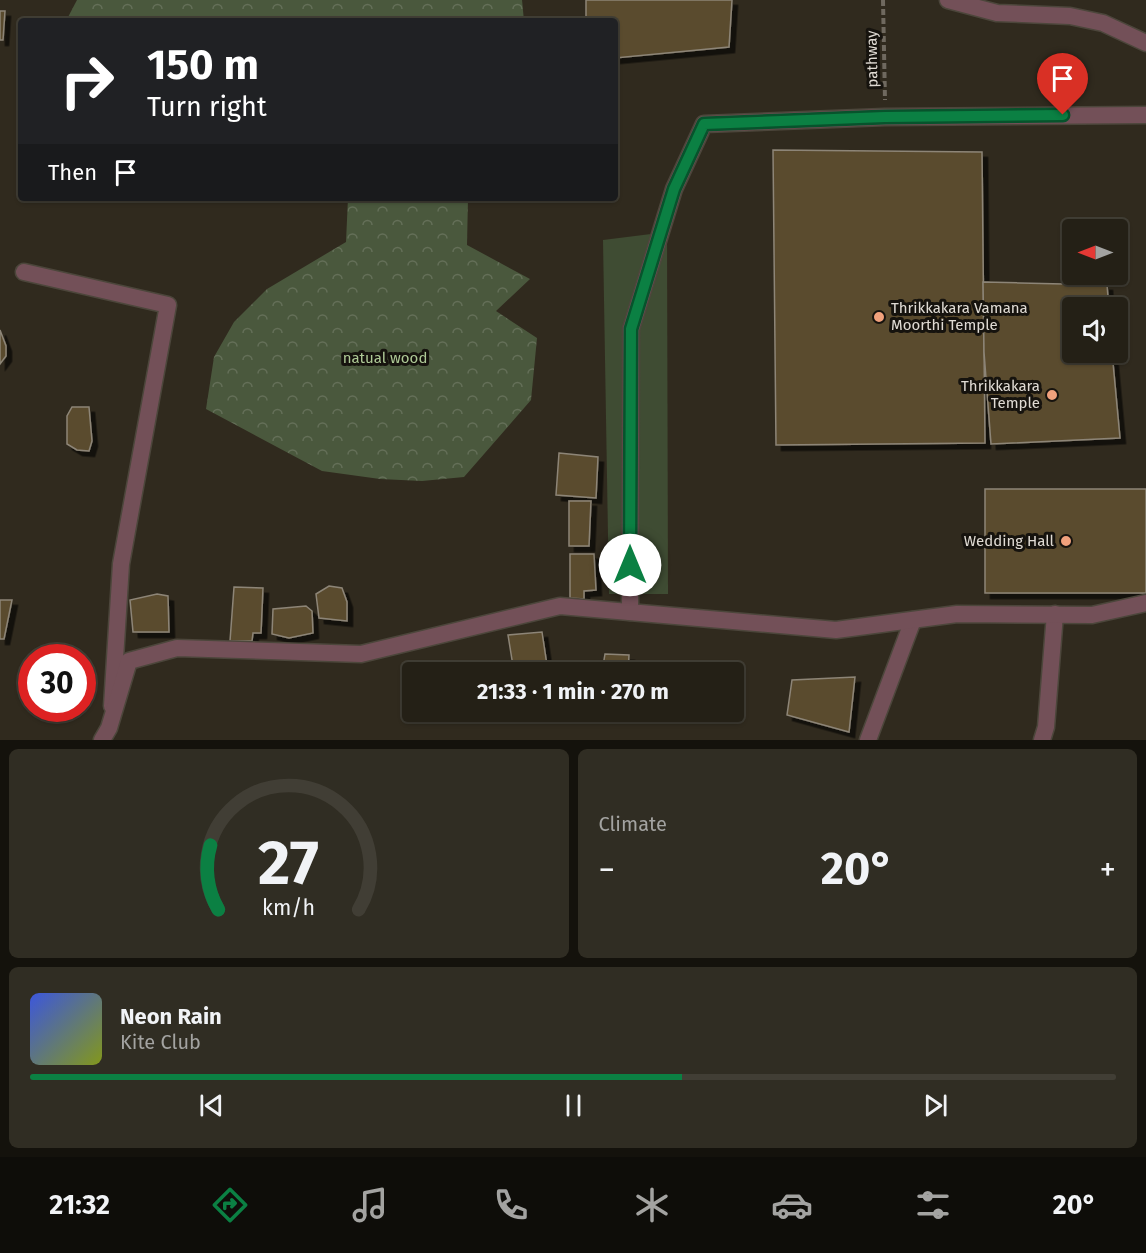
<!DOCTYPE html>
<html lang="en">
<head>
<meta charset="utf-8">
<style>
	body { margin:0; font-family:"Fira Sans",sans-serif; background:#302d23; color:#f1f3f6; height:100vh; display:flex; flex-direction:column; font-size:22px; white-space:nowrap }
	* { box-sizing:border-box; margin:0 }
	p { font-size:20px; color:#a3a3a1 }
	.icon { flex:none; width:33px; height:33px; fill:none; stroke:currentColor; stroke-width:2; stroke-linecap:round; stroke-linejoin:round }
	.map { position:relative; height:740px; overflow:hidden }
	.drawer { display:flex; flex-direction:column; gap:9px; padding:9px; background:#14120c; flex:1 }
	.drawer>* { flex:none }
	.top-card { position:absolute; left:18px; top:18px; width:600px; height:183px; border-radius:6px; box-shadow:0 2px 4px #0004,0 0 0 2px #413e35; background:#202124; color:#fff; overflow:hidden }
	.needle { width:39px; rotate:270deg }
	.controls { position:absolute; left:1062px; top:219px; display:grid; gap:12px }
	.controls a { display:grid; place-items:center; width:66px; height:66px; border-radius:6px; background:#242016; box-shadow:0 2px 4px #0004,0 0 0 2px #413e35; font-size:30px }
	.speed { position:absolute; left:18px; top:644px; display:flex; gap:12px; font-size:30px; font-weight:700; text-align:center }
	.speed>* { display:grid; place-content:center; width:78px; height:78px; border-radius:50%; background:#242016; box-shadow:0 2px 4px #0004,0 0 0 2px #413e35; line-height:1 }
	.speed .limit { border:9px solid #d22; background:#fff; color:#111 }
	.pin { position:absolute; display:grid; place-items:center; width:51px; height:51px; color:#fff; margin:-62px -26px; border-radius:50% 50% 50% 0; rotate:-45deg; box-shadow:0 0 6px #0007 }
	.pin .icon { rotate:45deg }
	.me { position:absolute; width:66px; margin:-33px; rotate:0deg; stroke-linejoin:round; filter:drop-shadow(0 0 4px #0008) }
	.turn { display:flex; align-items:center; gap:21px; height:126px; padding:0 30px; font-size:27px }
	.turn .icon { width:78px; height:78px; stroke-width:2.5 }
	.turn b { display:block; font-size:42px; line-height:51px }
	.then { display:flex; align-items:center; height:57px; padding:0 30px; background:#0003; gap:12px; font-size:22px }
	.big { font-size:45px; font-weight:700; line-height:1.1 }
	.drawer .tile { flex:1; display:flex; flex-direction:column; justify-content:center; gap:9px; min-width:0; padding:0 21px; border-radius:9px; background:#302d23 }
	.drawer .dial { align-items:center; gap:0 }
	.dial svg { height:156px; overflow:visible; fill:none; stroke:#413e35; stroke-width:7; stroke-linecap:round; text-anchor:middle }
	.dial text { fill:#f1f3f6; stroke:none }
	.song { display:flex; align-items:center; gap:18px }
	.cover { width:72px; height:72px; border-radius:9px; background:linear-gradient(135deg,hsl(230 70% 55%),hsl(70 70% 35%)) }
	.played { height:6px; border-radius:3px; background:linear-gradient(90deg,#0b8043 60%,#413e35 60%) }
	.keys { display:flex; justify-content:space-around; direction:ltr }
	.heat { display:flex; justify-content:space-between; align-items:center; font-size:33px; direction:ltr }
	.drawer .tiles { flex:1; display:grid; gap:9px; grid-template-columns:1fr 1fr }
	.tile:last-child { grid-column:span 2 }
	.trip { position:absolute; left:402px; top:662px; width:342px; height:60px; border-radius:6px; background:#242016; box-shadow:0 2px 4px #0004,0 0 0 2px #413e35; font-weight:700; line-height:60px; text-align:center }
	.menu { display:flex; height:96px; justify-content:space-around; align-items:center; background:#0e0d09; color:#a3a3a1 }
	.menu .icon { width:42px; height:42px }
	.menu .current { color:#0b8043 }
	.menu b { font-size:27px; color:#f1f3f6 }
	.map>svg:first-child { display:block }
</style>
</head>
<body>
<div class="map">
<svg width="1146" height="740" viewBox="0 0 1146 740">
	<defs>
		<pattern id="forest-crowns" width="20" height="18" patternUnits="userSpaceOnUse" patternTransform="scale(1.5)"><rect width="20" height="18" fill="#4a583d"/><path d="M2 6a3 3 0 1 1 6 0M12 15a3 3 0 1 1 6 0" fill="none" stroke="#646f58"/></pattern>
		<filter id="shadow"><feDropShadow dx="5.5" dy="5.5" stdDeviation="0" flood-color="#0009"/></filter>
	</defs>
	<rect width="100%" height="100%" fill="#302a1e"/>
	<!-- green -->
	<polygon fill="#3f4c33" points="667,232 668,594 609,594 603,240"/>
	<!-- forest -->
	<g fill="url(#forest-crowns)">
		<polygon points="77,0 522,0 524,21 66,21"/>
		<polygon points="348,198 468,198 467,245 530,279 496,311 537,338 531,400 464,477 422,481 380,479 322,471 206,409 214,357 234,322 267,289 346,242"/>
	</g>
	<!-- building -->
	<g fill="#5a4b2f" stroke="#8d8577" stroke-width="1.5" filter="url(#shadow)">
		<polygon points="586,0 732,0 729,47 615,58 615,21 586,21"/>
		<polygon points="0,11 5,11 3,40 0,40"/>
		<polygon points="773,150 982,152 985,443 776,445"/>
		<polygon points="983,282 1107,285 1109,308 1072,308 1072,352 1112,352 1120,438 991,444 984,352"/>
		<polygon points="0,330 6,346 6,356 0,364"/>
		<polygon points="72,407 89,407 92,441 89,451 77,450 67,444 67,416"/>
		<polygon points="559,453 598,457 596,498 556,495"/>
		<rect x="985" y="489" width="161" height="104"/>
		<polygon points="569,501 591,501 589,546 569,546"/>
		<polygon points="570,554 594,554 596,590 584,591 584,599 570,598"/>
		<polygon points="329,586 342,588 347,602 347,621 319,618 316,594"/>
		<polygon points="234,587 263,588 261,633 253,633 252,641 230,641"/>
		<polygon points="157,594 168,596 169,632 133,632 130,600"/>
		<polygon points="0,600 12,600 4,639 0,639"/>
		<polygon points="306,606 312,611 313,633 289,638 272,634 273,609"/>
		<polygon points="542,632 548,672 514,672 508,635"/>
		<polygon points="605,654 629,655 628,672 602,672"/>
		<polygon points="855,677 849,732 787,715 792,680"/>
	</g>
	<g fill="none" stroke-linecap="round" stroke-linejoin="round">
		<defs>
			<g id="minor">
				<polyline points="24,272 168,305 121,564 112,706"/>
				<polyline points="630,612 631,329 674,189 704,124 885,117 1146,115"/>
				<polyline points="868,740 913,620"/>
				<polyline points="1042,740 1046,727 1055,614"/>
			</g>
			<g id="tertiary">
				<polyline points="948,0 997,13 1070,16 1103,23 1146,43"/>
				<polyline points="102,740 109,728 129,661 177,648 361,654 560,606 836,630 957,614 1092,615 1146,603"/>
			</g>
		</defs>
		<!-- minor casing -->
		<use href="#minor" stroke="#4c463b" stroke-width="19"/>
		<!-- tertiary casing -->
		<use href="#tertiary" stroke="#4c463b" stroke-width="19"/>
		<!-- path -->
		<polyline stroke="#6f695f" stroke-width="4" stroke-dasharray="6 3" stroke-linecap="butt" points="883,0 885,100"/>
		<!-- minor -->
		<use href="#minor" stroke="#735058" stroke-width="16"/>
		<!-- tertiary -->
		<use href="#tertiary" stroke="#735058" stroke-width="16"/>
	</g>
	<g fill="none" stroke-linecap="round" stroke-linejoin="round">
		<defs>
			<polyline id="route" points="630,565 631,329 674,189 704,124 885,117 1063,115"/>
		</defs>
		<!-- route casing -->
		<use href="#route" stroke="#07532c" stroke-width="15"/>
		<!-- route -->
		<use href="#route" stroke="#0b8043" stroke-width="10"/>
	</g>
	<!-- markers -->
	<g fill="#f1a17c" stroke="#16130e" stroke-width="2">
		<circle cx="879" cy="317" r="6"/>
		<circle cx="1052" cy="395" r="6"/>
		<circle cx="1066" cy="541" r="6"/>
	</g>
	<g text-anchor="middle" stroke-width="6" stroke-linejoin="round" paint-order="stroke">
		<!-- street labels -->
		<g font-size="15" fill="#e0dbd4" stroke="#16130e">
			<text transform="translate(872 59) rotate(-91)" y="5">pathway</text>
		</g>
		<!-- poi labels -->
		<g font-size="15" fill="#e0dbd4" stroke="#16130e" text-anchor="end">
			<text x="891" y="313" text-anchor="start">Thrikkakara Vamana<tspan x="891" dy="17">Moorthi Temple</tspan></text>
			<text x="1040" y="391">Thrikkakara<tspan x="1040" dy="17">Temple</tspan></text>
			<text x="1054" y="546">Wedding Hall</text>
		</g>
		<!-- park labels -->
		<g font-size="15" fill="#aec996" stroke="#16130e">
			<text x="385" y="363">natual wood</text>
		</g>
	</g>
</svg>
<div class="controls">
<a><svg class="needle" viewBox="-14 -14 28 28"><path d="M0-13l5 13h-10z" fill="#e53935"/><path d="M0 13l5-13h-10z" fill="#a3a3a1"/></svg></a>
<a><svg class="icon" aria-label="sound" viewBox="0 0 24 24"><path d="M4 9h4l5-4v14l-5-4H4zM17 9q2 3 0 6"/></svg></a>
</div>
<div class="speed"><div class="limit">30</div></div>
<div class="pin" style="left:1063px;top:115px;background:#d93025"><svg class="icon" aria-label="arrive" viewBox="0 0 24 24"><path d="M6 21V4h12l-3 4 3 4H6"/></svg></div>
<svg class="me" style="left:630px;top:565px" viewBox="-20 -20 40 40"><circle r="19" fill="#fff"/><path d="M0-13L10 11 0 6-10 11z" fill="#0b8043"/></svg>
<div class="trip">21:33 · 1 min · 270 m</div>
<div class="top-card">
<div class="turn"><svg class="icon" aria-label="right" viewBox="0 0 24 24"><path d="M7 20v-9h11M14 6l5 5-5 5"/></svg><div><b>150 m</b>Turn right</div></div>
<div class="then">Then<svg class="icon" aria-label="arrive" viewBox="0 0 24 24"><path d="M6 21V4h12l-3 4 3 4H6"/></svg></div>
</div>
</div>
<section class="drawer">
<div class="tiles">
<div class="tile dial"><svg viewBox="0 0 100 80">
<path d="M14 69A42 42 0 1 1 86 69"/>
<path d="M14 69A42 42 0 0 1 10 36" stroke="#0b8043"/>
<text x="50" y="56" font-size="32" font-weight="700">27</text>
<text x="50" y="72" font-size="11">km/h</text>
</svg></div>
<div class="tile"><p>Climate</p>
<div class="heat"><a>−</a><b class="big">20°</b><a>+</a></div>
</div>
<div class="tile">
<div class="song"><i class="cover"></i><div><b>Neon Rain</b><p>Kite Club</p></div></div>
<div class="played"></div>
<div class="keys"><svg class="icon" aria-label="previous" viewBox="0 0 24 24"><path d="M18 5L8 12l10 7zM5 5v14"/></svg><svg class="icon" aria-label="pause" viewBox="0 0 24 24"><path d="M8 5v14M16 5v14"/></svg><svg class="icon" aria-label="next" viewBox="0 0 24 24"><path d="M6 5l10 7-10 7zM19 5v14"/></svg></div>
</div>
</div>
</section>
<nav class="menu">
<b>21:32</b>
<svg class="icon current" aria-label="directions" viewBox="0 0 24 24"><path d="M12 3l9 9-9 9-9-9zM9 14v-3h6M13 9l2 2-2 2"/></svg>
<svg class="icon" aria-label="music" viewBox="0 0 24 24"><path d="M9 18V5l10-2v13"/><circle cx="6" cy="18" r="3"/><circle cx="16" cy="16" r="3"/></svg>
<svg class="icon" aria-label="phone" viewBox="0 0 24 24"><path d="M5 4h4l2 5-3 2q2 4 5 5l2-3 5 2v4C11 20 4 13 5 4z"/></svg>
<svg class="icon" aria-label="climate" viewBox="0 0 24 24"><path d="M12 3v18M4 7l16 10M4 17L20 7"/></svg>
<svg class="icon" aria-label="car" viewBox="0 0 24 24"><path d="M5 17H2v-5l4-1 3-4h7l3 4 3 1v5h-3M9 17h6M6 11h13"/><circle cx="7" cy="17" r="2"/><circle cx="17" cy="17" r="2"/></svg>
<svg class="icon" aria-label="filters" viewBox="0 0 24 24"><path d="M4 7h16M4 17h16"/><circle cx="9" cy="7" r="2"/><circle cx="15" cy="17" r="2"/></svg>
<b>20°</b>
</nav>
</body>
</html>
